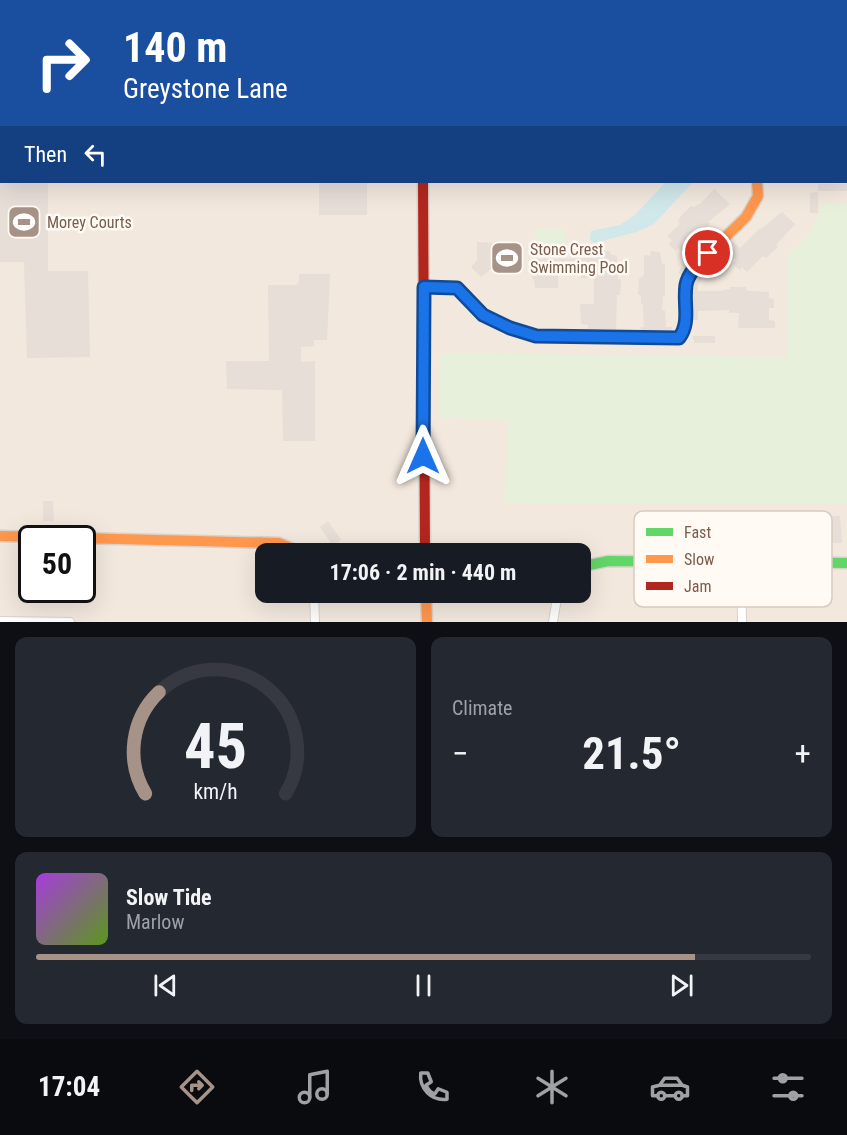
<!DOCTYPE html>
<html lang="en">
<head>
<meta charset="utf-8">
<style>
	body { margin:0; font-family:"Roboto Condensed",sans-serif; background:#242831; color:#f1f3f6; height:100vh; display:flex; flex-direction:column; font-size:22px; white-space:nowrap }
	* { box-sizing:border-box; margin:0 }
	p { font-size:20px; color:#9ea1a6 }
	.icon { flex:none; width:33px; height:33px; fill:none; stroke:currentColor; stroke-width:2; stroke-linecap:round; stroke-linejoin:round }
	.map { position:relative; height:622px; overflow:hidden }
	.panel { display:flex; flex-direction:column; gap:15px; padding:15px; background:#0d0f14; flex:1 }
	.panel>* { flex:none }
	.top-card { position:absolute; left:0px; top:0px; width:848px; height:183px; box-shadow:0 6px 24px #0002; background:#1a4fa0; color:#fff; overflow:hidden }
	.speed { position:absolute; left:18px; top:525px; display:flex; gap:12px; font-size:30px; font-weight:700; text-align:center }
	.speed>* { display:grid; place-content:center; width:78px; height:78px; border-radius:50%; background:#171b24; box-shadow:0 6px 24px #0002; line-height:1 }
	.speed .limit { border:3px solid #111; border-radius:9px; background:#fff; color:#111 }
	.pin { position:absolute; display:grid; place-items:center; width:51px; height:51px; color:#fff; margin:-26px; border:3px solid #fff; border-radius:50%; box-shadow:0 2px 6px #0007 }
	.me { position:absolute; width:66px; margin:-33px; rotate:0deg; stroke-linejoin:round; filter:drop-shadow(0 0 4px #0008) }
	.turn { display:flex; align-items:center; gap:21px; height:126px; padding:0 24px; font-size:27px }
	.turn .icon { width:78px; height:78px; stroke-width:2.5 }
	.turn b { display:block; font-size:42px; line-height:51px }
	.then { display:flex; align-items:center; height:57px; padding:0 24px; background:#0003; gap:12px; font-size:22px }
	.big { font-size:45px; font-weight:700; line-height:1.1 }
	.panel .widget { flex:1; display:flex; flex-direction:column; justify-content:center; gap:9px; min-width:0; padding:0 21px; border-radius:12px; background:#242831 }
	.panel .dial { align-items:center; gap:0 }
	.dial svg { height:156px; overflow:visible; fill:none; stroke:#363941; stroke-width:7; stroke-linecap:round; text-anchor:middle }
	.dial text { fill:#f1f3f6; stroke:none }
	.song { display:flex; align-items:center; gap:18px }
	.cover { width:72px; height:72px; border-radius:9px; background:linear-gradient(135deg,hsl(280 70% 55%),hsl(90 70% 35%)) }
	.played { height:6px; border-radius:3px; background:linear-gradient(90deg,#a69286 85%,#363941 85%) }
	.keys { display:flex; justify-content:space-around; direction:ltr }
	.heat { display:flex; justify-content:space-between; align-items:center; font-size:33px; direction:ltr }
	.panel .tiles { flex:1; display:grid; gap:15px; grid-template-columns:1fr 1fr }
	.widget:last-child { grid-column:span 2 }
	.trip { position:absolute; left:255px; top:543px; width:336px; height:60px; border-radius:12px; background:#171b24; box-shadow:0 6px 24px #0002; font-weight:700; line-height:60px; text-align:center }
	.dock { display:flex; height:96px; justify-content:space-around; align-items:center; background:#090b0e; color:#9ea1a6 }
	.dock .icon { width:42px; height:42px }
	.dock .active { color:#a69286 }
	.dock b { font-size:27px; color:#f1f3f6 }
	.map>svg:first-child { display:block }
</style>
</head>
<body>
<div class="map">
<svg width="847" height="622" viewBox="0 0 847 622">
	<rect width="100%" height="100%" fill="#f9f5f0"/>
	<!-- residential -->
	<path fill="#f2e8de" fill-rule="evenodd" d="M 0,0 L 847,0 L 847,622 L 0,622 ZM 2,2 L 846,2 L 846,182 L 2,182 ZM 32,538 L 82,538 L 82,590 L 32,590 ZM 266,554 L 580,554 L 580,592 L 266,592 Z"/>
	<!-- green -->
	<g fill="#e7f0db">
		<path d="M 827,203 L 847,203 L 847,503 L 504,504 L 509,421 L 440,417 L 439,353 L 788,357 L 788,255 C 803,241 816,229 820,207 Z"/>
		<rect x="535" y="230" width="30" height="19"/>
	</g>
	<!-- water -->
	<polygon fill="#d0e8ea" points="666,182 693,182 654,224 637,232 594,243 590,240 591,231 620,225 635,215"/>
	<!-- building -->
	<g fill="#e6ded7">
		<polygon points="0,182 48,182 48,271 88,271 90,357 27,358 24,262 0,262"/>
		<rect x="319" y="182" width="48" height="33"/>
		<rect x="818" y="184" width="29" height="7"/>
		<polygon points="714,189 730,204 708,222 710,224 696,237 704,248 692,260 682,275 678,273 689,256 678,248 675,251 669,244 672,240 667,236 680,224 678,222 680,217 691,206 694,207 701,203"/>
		<polygon points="818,192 818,213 810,213 810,193"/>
		<polygon points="782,212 795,224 776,245 778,247 766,258 763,256 747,272 742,267 740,270 733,264 736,260 726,252 706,272 698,284 698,291 720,291 730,289 730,287 746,287 746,290 750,291 769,292 769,298 774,299 774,308 769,308 769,320 775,321 775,328 738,328 739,313 729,313 729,310 698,311 698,320 693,320 693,285 704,269 732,241 740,248 760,228 761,229"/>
		<polygon points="477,242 494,243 493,267 481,277 471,267 477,260"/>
		<polygon points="600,251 610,251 611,255 617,256 617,274 618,279 621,280 620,295 617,295 616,330 588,329 588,325 581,324 580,304 594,304 594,278 581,278 581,268 558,268 558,288 535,288 534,279 532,279 532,263 535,263 535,259 599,258"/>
		<polygon points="651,251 660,252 662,264 665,264 665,296 663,296 662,310 665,311 666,327 672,327 672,330 641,330 641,327 644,327 643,304 641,304 641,295 638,295 639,279 644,275 644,255 650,256"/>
		<polygon points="299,274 330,274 327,340 314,340 314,346 301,347 301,362 315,361 315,441 283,441 282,390 227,389 226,361 269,361 268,285 296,285 299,282"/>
		<polygon points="693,336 715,336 715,343 694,343"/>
		<polygon points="43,501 53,501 54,521 43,521"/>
		<polygon points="831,516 840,516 842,543 831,543"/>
		<polygon points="328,521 341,540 333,546 320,527"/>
	</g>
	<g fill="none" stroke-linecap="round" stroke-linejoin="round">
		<defs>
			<g id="street">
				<polyline points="737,2 737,0"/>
				<polyline points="741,563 742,622"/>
				<polyline points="314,592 315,622"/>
				<polyline points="0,621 70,622"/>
				<polyline points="553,622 558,592"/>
			</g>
			<g id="fast">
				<polyline points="423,0 423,2"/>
				<polyline points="580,567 608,561 847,563"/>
			</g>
			<g id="slow">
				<polyline points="713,249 746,217 758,196 757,182"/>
				<polyline points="0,536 279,543 305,554"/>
				<polyline points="426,592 427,622"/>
			</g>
			<g id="jam">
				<polyline points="423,182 425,554"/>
				<path d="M 424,287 L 457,288 L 483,315 L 510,328 L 536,336 L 679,338 C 693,322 680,301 686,282 C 691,269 704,258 713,249"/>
			</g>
		</defs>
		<!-- street casing -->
		<use href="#street" stroke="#d7d1cb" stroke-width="10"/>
		<!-- fast casing -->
		<use href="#fast" stroke="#d9d2cb" stroke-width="13"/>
		<!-- slow casing -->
		<use href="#slow" stroke="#d9d2cb" stroke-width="13"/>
		<!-- jam casing -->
		<use href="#jam" stroke="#d9d2cb" stroke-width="13"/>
		<!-- street -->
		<use href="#street" stroke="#fefefd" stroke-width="8"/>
		<!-- fast -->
		<use href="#fast" stroke="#63d668" stroke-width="10"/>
		<!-- slow -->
		<use href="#slow" stroke="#ff974d" stroke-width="10"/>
		<!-- jam -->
		<use href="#jam" stroke="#b3261e" stroke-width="10"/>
	</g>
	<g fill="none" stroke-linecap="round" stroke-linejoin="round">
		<defs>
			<path id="route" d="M 423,456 L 424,287 L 457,288 L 483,315 L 510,328 L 536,336 L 679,338 C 691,322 683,304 686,285 C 688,273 700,261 708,253"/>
		</defs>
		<!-- route casing -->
		<use href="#route" stroke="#114b97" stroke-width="15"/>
		<!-- route -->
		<use href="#route" stroke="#1a73e8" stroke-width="10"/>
	</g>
	<!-- icons -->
	<defs>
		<symbol id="stadium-square" viewBox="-11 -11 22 22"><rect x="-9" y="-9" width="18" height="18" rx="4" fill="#a69286" stroke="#fffaf3"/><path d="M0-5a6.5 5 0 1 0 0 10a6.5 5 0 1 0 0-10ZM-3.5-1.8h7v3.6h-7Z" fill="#fff"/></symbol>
	</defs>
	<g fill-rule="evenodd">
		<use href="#stadium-square" x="5" y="203" width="38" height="38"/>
		<use href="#stadium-square" x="488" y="239" width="38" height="38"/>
	</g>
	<g text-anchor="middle" stroke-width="5" stroke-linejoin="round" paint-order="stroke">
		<!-- poi labels -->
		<g font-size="16" fill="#7a5c4d" stroke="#fffaf3" text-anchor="start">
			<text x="47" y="228">Morey Courts</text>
			<text x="530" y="255">Stone Crest<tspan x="530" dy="18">Swimming Pool</tspan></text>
		</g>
	</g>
	<!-- legend -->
	<rect x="634" y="511" width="198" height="96" rx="9" fill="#fffaf3" stroke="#d7cbc1" stroke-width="1.5"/>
	<rect x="646" y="528" width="27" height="8" fill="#63d668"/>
	<rect x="646" y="555" width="27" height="8" fill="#ff974d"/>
	<rect x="646" y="582" width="27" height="8" fill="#b3261e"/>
	<g font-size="16" fill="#7a5c4d">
		<text x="684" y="538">Fast</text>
		<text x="684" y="565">Slow</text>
		<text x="684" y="592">Jam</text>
	</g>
</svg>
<div class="speed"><div class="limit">50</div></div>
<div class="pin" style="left:708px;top:253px;background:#d93025"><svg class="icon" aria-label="arrive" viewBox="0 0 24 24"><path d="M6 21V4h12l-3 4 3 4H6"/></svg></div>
<svg class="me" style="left:423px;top:456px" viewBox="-20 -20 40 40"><path d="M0-17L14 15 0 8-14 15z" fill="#1a73e8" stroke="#fff" stroke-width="4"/></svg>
<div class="trip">17:06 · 2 min · 440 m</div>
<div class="top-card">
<div class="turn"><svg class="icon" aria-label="right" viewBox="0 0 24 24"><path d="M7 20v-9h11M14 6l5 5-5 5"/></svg><div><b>140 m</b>Greystone Lane</div></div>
<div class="then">Then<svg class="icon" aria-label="left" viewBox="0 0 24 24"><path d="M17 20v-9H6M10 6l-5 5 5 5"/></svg></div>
</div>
</div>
<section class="panel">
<div class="tiles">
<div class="widget dial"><svg viewBox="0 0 100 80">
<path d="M14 69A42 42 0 1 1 86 69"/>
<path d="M14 69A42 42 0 0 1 21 17" stroke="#a69286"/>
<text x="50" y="56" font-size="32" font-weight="700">45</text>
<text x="50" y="72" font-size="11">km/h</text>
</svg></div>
<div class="widget"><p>Climate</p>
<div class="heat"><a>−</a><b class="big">21.5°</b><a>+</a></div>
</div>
<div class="widget">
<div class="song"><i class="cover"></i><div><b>Slow Tide</b><p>Marlow</p></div></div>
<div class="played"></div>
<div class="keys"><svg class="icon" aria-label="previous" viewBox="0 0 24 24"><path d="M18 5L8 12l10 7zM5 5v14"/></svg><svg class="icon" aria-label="pause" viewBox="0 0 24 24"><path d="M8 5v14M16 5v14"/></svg><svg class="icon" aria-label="next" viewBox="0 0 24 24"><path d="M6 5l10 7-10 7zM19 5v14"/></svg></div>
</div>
</div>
</section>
<nav class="dock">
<b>17:04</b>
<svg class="icon active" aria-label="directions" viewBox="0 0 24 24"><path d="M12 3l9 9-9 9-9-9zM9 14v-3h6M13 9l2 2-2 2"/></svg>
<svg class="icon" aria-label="music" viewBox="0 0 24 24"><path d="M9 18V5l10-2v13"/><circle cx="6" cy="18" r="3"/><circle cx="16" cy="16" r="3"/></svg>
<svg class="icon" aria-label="phone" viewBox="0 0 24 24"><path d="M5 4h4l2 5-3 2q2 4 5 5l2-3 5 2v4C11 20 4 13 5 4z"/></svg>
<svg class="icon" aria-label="climate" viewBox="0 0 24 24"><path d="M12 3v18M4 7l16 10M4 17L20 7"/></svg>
<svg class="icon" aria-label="car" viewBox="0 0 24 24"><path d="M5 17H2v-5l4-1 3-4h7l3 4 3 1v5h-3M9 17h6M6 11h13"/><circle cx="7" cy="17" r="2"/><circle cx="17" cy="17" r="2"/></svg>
<svg class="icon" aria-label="filters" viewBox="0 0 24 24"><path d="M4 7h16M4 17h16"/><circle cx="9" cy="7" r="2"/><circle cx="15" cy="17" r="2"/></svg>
</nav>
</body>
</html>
